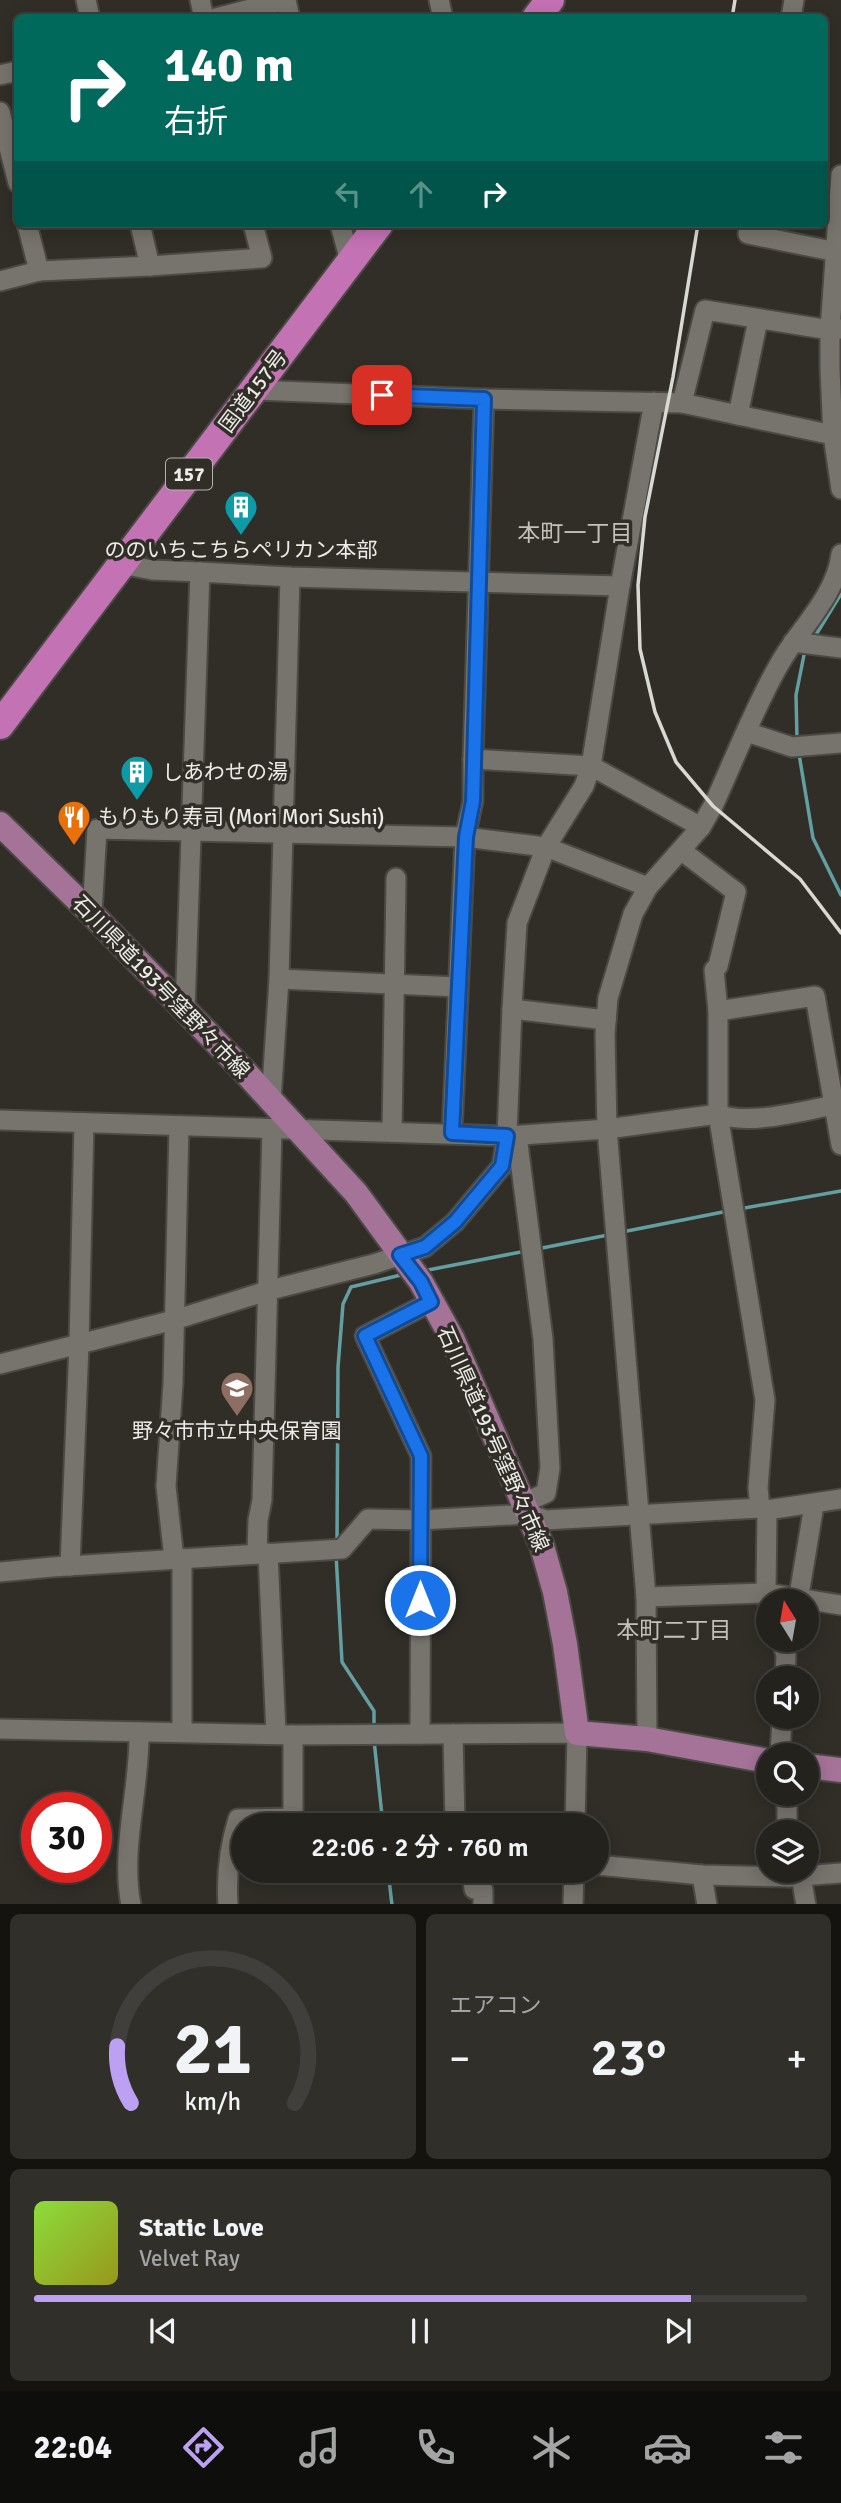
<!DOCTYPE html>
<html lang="ja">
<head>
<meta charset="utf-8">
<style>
	body { margin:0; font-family:Signika,"Noto Sans JP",sans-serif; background:#302f2a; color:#f1f3f6; height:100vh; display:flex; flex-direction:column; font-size:26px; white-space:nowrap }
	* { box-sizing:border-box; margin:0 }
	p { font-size:23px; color:#a3a4a4 }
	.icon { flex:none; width:38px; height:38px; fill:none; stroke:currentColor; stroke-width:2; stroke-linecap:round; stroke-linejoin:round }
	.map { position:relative; height:1904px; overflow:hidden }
	.sheet { display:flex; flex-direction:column; gap:10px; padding:10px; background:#141310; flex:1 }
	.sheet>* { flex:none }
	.guide { position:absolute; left:14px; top:14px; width:814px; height:214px; border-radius:10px; box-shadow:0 4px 18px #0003,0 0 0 2px #413f3b; background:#00695c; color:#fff; overflow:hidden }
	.needle { width:46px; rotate:349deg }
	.fabs { position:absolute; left:756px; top:1589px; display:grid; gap:14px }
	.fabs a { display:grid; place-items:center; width:63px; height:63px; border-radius:50%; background:#24221d; box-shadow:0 4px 18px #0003,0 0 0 2px #413f3b; font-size:35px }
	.speed { position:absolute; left:21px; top:1792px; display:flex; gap:14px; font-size:35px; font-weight:700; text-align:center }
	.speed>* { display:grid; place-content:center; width:91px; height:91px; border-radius:50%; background:#24221d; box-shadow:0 4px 18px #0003,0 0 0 2px #413f3b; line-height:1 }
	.speed .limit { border:10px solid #d22; background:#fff; color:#111 }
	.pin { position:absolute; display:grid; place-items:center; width:60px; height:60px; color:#fff; margin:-30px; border-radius:14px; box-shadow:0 4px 10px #0006 }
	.me { position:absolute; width:77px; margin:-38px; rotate:0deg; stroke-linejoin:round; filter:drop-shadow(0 0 5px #0008) }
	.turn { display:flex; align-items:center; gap:24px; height:147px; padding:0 35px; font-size:32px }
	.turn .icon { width:91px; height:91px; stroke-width:2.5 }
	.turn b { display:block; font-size:49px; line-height:60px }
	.lanes { display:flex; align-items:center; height:66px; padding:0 35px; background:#0003; justify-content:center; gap:35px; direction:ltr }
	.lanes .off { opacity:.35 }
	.big { font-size:52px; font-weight:600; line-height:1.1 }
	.sheet .tile { flex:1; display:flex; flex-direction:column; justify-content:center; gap:10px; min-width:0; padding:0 24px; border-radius:10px; background:#302f2a }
	.sheet .dial { align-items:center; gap:0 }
	.dial svg { height:182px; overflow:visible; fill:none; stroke:#413f3b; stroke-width:7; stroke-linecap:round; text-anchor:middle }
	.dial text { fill:#f1f3f6; stroke:none }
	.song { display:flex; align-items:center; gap:21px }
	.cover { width:84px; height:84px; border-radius:10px; background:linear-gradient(135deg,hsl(90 70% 55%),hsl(60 70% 35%)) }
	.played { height:7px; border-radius:4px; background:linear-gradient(90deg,#bca0f2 85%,#413f3b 85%) }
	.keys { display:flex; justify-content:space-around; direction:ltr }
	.heat { display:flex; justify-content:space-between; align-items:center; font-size:38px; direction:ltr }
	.sheet .tiles { flex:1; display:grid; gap:10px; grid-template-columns:1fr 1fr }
	.tile:last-child { grid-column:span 2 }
	.trip { position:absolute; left:231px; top:1813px; width:378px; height:70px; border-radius:35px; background:#24221d; box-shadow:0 4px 18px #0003,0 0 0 2px #413f3b; font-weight:600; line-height:70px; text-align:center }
	.dock { display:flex; height:112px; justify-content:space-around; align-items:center; background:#0e0e0c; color:#a3a4a4 }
	.dock .icon { width:49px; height:49px }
	.dock .on { color:#bca0f2 }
	.dock b { font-size:32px; color:#f1f3f6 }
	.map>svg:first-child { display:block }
</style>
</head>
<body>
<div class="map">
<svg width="841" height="1905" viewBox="0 0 841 1905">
	<rect width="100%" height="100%" fill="#302e27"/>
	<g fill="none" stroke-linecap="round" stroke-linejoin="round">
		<!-- stream -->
		<g stroke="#639fa2" stroke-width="3.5">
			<polyline points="814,638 841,594"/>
			<polyline points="797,739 796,695 805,650"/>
			<polyline points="799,754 813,838 841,895"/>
			<polyline points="739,1209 841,1191"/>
			<polyline points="622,1232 728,1211"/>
			<polyline points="537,1249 608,1235"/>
			<polyline points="423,1271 526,1251"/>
			<polyline points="337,1543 338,1367 343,1304 351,1287 405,1274"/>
			<polyline points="336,1554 342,1662 374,1711 374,1729"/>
			<polyline points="374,1740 383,1825"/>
			<polyline points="388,1871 392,1905"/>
		</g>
		<defs>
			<g id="minor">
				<polyline points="86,0 90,18"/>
				<polyline points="200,0 204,18"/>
				<polyline points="286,0 290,18"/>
				<polyline points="439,0 443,18"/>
				<polyline points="216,18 285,0"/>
				<polyline points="791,18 794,0"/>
				<polyline points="0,75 18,71"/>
				<polyline points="0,112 18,183"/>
				<polyline points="841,175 830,330 830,370 833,435 841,489"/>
				<polyline points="27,224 39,271 150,266 262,258 253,224"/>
				<polyline points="140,224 150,266"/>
				<polyline points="340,224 350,261"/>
				<polyline points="750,224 748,234 837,252"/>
				<polyline points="0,281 39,271"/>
				<polyline points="254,390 484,399 682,403 705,310 830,330 841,329"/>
				<polyline points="484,399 473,759 591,766 701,827"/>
				<polyline points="682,403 738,415 758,320"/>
				<polyline points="738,415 833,435"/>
				<polyline points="121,564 152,570 200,572"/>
				<polyline points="793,642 841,648"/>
				<polyline points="747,732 792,747 841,743"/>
				<polyline points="682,851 736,892 718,966 714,970 718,1011 718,1114 765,1400 758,1488 760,1508"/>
				<polyline points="92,914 97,829 465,837 546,847 648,887"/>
				<polyline points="279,979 458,987"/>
				<polyline points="512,1009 517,923 546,847 584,786 591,766 620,586 654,402"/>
				<polyline points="185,1011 200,572 290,577 620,586"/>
				<polyline points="718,1011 815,996 834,1105 841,1104"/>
				<polyline points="271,1102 279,979 290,577"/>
				<path d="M 0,1120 L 507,1136 L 607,1129 L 718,1114 C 749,1126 801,1111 834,1105 L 841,1145"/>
				<polyline points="392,1132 396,878"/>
				<polyline points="452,1133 465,837 473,801 473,759"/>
				<polyline points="507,1136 518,1144 543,1339 550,1468 546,1493 524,1503"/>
				<polyline points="0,1364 174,1320 270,1290 374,1264 425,1247 455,1222 502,1166 507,1136 512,1009 606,1020"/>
				<polyline points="767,1510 766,1593 768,1601"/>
				<polyline points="257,1553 258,1520 262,1500 272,1129"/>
				<polyline points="268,1553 276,1734"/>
				<polyline points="174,1559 166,1486 173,1383 179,1126"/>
				<polyline points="70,1566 79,1344 84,1123"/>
				<polyline points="0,1572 52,1567 342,1549 368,1519 420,1520 529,1514 545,1520 760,1508 767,1510 841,1499"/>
				<polyline points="646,1597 766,1593 841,1605"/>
				<polyline points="798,1601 814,1505"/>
				<polyline points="781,1640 786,1655 785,1678"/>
				<polyline points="0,1729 293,1735 577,1733 575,1825"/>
				<polyline points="182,1732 182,1558"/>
				<polyline points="420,1734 421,1456 365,1336 431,1302"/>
				<polyline points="453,1734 455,1825"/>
				<path d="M 647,1739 L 646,1597 L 607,1129 L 605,1034 L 608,998 L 633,914 L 648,887 L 701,827 L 713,806 C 734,760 755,706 780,663 C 800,628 836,596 841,554"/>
				<polyline points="780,1755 782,1717"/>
				<polyline points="787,1794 787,1832"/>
				<polyline points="597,1865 702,1875 789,1877"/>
				<polyline points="472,1871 474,1889 483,1890 483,1905"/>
				<polyline points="789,1871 789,1877 841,1873"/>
				<polyline points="702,1875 707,1905"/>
				<polyline points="801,1876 806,1905"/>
				<path d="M 131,1905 C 120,1849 140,1789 139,1732"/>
				<path d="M 228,1905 C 226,1874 229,1848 238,1819 L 293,1818 L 293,1735"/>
				<polyline points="573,1905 574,1871"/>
			</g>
			<g id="major">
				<polyline points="0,824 92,914 246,1073 356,1193 421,1282 452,1338 542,1546 555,1592 565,1644 577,1733 647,1739 768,1761"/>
				<polyline points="807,1766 841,1770"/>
			</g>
			<g id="highway">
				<polyline points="536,18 550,0"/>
				<polyline points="0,725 379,224"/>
			</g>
		</defs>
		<!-- minor casing -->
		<use href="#minor" stroke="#4b4944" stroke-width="23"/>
		<!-- major casing -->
		<use href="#major" stroke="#4b4944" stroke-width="28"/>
		<!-- highway casing -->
		<use href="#highway" stroke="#4b4944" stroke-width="32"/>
		<!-- minor -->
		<use href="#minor" stroke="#77746d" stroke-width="19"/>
		<!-- major -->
		<use href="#major" stroke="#a57398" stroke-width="24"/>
		<!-- highway -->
		<use href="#highway" stroke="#c372b4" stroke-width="28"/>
		<!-- rail -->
		<g stroke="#d9d8d3" stroke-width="3.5">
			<polyline points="732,18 735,0"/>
			<polyline points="698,224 673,377 645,517 638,585 640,649 655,712 676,762 713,806 800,879 841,933"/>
		</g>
	</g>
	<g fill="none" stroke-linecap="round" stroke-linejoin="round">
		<defs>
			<polyline id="route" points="382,395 484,399 473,801 466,837 452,1133 507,1136 502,1166 455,1222 425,1247 400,1255 421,1282 431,1302 365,1336 421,1456 420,1600"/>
		</defs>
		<!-- route casing -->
		<use href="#route" stroke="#114b97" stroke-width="18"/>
		<!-- route -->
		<use href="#route" stroke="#1a73e8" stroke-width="12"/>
	</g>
	<!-- icons -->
	<defs>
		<symbol id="building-pin" viewBox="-11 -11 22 30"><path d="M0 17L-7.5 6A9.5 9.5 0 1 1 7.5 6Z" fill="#0f9aa8" stroke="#302e27"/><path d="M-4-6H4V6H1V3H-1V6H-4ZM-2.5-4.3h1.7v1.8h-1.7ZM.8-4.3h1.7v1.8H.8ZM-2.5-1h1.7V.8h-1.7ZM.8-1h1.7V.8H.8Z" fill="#fff"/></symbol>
		<symbol id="restaurant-pin" viewBox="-11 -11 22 30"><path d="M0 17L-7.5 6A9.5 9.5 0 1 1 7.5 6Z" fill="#e8710a" stroke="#302e27"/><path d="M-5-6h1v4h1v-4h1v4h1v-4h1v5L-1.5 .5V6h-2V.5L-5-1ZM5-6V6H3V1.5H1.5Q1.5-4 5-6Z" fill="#fff"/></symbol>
		<symbol id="school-pin" viewBox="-11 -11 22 30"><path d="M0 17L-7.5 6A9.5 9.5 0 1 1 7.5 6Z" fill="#8d6e63" stroke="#302e27"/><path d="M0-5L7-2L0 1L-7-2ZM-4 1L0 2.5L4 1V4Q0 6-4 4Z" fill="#fff"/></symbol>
	</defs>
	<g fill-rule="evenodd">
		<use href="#building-pin" x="222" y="488" width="38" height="52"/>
		<use href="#building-pin" x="118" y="753" width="38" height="52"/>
		<use href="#restaurant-pin" x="55" y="798" width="38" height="52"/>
		<use href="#school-pin" x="218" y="1369" width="38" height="52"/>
	</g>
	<g text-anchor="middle" stroke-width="7" stroke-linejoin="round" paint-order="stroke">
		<!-- shield labels -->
		<rect fill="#302e27" stroke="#b4b2ad" stroke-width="2" x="166" y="458.5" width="46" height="31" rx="5"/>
		<g font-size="19" font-weight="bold" fill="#ecebe7">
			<text x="189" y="481">157</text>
		</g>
		<!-- street labels -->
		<g font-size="21" fill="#ecebe7" stroke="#302e27">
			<text transform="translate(253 391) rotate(-53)" y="7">国道157号</text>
			<text transform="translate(161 987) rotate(46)" y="7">石川県道193号窪野々市線</text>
			<text transform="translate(493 1439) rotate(66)" y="7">石川県道193号窪野々市線</text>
		</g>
		<!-- poi labels -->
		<g font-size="21" fill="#ecebe7" stroke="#302e27">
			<text x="241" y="557">ののいちこちらペリカン本部</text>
			<text x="162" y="779" text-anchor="start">しあわせの湯</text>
			<text x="98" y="824" text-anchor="start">もりもり寿司 (Mori Mori Sushi)</text>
			<text x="237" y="1438">野々市市立中央保育園</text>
		</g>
		<!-- neighbourhood labels -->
		<g font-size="23" fill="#c3c0b8" stroke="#302e27">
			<text x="575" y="541">本町一丁目</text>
			<text x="674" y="1638">本町二丁目</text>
		</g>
	</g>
</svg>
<div class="fabs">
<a><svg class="needle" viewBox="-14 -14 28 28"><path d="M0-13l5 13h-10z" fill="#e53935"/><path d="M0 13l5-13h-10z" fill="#a3a4a4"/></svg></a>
<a><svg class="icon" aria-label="sound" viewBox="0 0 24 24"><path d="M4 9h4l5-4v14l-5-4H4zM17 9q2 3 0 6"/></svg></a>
<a><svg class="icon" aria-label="search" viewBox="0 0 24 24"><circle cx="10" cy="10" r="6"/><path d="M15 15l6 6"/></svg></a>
<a><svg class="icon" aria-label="layers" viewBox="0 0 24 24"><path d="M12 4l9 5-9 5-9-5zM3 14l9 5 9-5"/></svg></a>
</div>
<div class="speed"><div class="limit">30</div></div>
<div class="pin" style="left:382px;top:395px;background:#d93025"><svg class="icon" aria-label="arrive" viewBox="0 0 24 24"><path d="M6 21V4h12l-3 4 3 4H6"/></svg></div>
<svg class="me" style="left:420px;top:1600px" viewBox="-20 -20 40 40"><circle r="17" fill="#1a73e8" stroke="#fff" stroke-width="3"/><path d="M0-11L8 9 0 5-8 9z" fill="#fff"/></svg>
<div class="trip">22:06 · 2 分 · 760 m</div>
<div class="guide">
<div class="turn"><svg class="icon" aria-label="right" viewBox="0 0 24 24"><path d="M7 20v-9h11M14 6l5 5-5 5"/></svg><div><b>140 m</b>右折</div></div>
<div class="lanes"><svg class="icon off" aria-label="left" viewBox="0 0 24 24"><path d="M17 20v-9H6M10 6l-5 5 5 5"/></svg><svg class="icon off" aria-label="ahead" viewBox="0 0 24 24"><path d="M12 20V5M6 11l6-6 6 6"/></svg><svg class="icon" aria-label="right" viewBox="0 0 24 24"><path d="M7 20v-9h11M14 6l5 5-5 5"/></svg></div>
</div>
</div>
<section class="sheet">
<div class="tiles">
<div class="tile dial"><svg viewBox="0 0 100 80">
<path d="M14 69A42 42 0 1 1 86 69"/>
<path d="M14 69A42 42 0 0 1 8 44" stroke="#bca0f2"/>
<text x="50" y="56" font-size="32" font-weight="700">21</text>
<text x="50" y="72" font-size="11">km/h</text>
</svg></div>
<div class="tile"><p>エアコン</p>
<div class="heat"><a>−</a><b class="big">23°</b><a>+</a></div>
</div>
<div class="tile">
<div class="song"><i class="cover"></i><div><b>Static Love</b><p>Velvet Ray</p></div></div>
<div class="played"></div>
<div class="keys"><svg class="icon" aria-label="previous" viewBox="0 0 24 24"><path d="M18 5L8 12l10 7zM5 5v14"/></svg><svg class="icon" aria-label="pause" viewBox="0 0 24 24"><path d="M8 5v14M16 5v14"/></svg><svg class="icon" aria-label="next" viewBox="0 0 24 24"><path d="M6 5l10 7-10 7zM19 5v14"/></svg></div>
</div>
</div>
</section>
<nav class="dock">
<b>22:04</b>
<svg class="icon on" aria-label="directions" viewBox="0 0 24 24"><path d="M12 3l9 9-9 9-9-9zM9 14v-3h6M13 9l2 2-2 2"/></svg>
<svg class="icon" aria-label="music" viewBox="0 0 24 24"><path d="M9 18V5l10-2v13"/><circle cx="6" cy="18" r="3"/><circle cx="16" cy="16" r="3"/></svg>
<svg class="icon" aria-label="phone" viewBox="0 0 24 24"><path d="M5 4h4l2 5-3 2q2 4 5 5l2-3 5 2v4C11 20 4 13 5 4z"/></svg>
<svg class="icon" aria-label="climate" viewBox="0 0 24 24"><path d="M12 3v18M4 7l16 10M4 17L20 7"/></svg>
<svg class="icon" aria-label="car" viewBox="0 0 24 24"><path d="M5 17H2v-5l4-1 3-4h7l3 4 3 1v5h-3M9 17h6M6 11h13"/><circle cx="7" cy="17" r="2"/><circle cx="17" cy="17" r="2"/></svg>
<svg class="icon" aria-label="filters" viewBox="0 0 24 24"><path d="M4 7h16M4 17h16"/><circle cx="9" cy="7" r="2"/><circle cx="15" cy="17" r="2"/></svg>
</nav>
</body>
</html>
